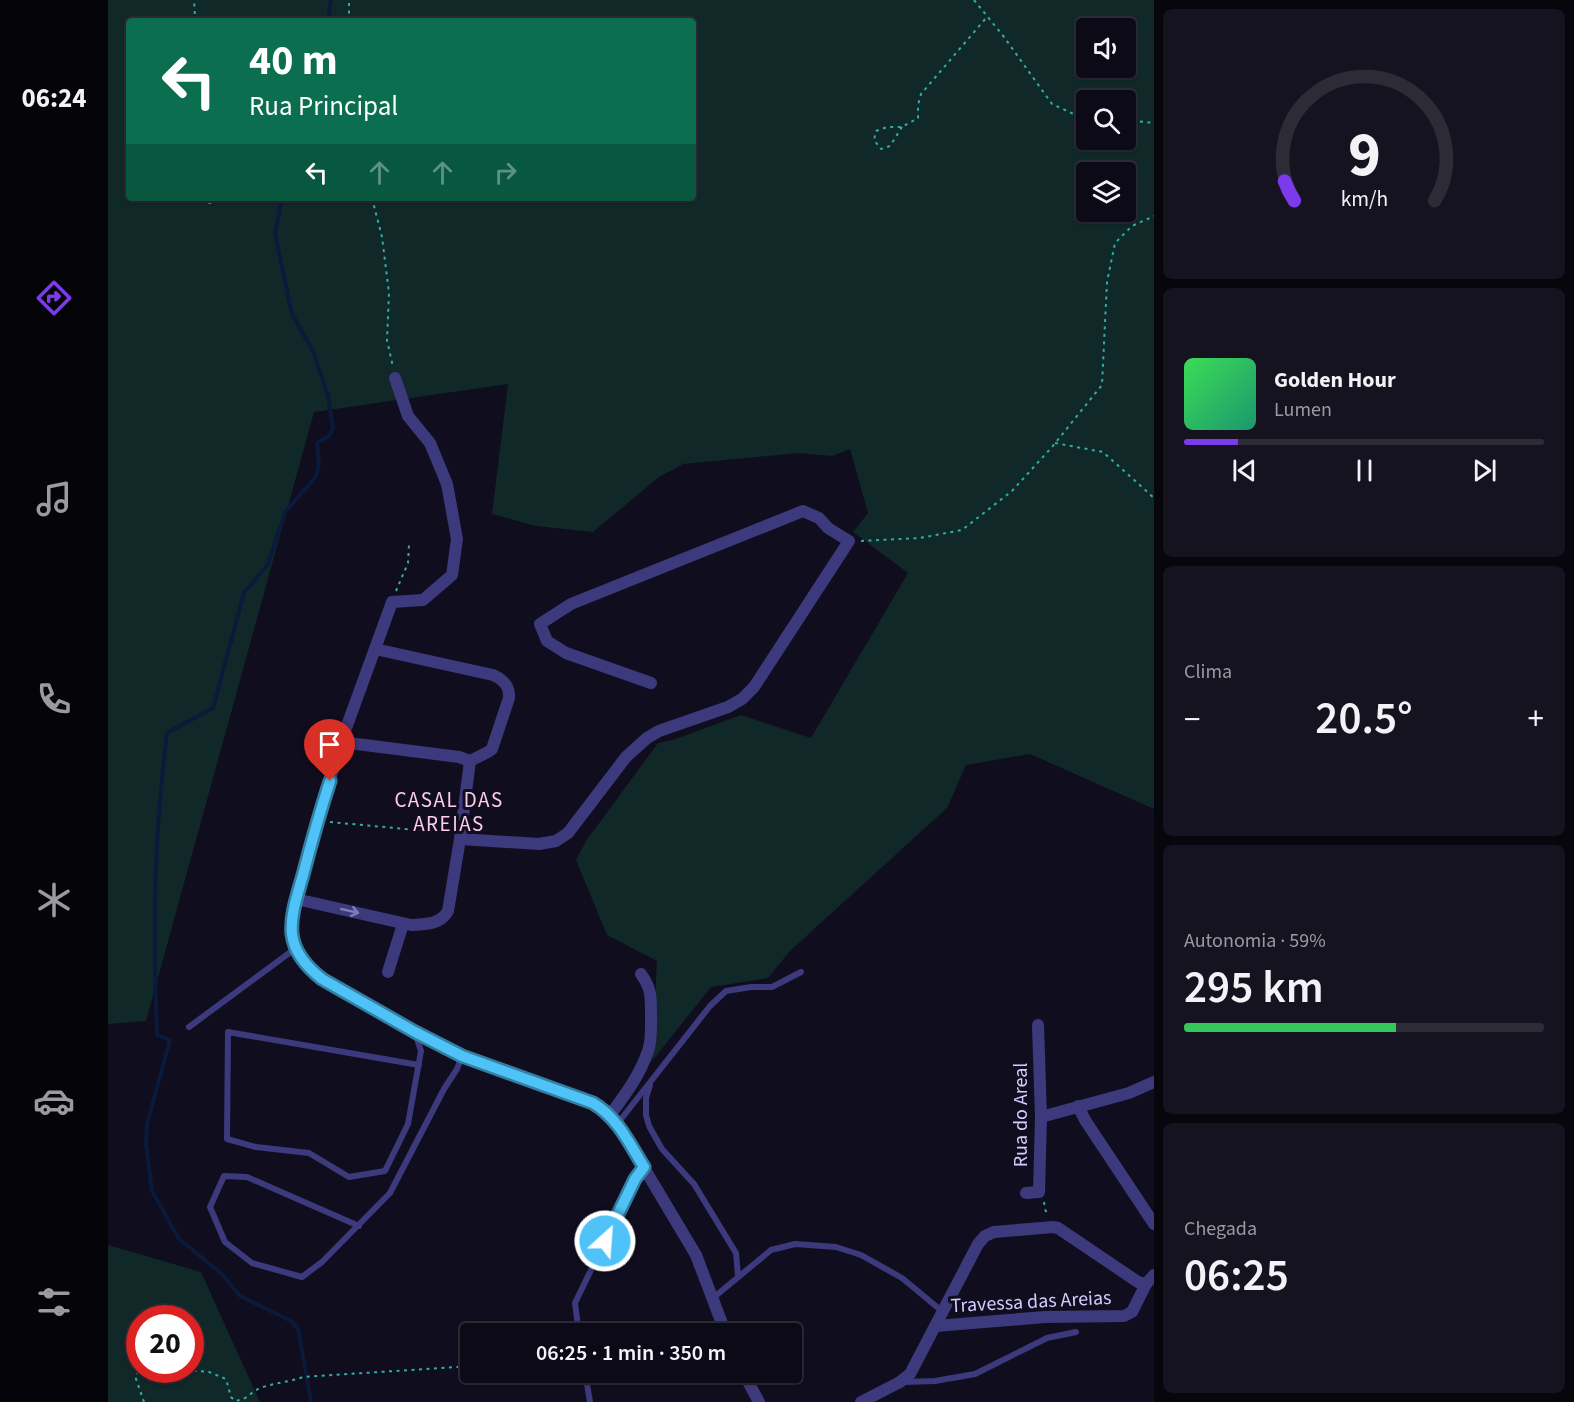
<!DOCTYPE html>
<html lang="pt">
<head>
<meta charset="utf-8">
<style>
	body { margin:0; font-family:"Source Sans 3",sans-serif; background:#151320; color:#f1f3f6; height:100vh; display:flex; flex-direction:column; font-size:22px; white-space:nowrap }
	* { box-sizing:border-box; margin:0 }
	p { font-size:20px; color:#9a9aa1 }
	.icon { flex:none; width:33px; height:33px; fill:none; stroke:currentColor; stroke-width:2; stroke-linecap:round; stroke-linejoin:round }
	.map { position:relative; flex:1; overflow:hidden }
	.panel { display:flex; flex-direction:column; gap:9px; padding:9px; background:#07060d; width:420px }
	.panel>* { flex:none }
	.guide { position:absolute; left:18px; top:18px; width:570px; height:183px; border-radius:6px; box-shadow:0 2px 4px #0004,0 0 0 2px #2c2b36; background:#0b6e4f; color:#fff; overflow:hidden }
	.fabs { position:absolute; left:968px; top:18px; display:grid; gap:12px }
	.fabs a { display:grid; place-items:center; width:60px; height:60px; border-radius:6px; background:#0c0a17; box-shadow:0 2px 4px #0004,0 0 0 2px #2c2b36; font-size:30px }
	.speed { position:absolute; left:18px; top:1305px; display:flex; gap:12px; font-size:30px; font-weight:700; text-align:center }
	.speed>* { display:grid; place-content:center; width:78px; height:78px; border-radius:50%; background:#0c0a17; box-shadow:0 2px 4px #0004,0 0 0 2px #2c2b36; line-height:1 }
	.speed .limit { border:9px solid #d22; background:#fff; color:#111 }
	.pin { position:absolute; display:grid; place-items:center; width:51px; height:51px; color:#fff; margin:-62px -26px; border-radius:50% 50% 50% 0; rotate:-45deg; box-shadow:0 0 6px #0007 }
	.pin .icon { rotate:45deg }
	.me { position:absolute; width:66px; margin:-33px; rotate:26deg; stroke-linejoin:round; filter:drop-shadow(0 0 4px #0008) }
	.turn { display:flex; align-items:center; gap:21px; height:126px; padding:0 24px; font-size:27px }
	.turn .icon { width:78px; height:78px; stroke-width:2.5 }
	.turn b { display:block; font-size:42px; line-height:51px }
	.lanes { display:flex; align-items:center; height:57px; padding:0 24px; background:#0003; justify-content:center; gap:30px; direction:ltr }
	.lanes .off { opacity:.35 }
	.big { font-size:45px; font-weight:600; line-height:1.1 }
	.panel .card { flex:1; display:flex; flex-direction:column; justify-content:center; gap:9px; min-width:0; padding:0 21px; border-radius:9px; background:#151320 }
	.panel .dial { align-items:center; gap:0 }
	.dial svg { height:156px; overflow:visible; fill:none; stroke:#2c2b36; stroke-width:7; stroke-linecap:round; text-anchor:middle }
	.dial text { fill:#f1f3f6; stroke:none }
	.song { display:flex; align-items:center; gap:18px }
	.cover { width:72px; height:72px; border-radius:9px; background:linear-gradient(135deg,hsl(130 70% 55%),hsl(160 70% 35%)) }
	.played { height:6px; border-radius:3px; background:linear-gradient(90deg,#7c3aed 15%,#2c2b36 15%) }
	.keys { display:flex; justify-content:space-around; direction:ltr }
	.heat { display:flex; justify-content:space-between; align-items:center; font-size:33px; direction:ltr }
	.charge { height:9px; border-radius:4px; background:linear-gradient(90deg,#34c759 59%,#2c2b36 0) }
	.trip { position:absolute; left:352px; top:1323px; width:342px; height:60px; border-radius:6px; background:#0c0a17; box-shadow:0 2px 4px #0004,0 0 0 2px #2c2b36; font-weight:600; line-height:60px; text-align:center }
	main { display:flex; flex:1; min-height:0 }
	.tab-bar { display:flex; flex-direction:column; width:108px; justify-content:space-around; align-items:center; background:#050409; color:#9a9aa1 }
	.tab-bar .icon { width:42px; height:42px }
	.tab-bar .on { color:#7c3aed }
	.tab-bar b { font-size:27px; color:#f1f3f6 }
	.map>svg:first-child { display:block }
</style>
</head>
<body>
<main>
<nav class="tab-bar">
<b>06:24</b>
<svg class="icon on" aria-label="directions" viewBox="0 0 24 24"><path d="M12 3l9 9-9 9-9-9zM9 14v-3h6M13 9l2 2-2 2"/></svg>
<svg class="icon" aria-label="music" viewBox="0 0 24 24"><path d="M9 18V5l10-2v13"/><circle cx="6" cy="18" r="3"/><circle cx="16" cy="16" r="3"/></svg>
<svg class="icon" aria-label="phone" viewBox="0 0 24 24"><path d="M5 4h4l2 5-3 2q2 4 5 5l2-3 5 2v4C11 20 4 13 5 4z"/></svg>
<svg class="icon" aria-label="climate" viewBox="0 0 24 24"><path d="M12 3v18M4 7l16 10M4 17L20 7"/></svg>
<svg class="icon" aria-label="car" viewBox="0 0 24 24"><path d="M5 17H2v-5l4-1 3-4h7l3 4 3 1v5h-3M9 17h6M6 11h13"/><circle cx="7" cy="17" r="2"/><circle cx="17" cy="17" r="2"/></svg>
<svg class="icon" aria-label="filters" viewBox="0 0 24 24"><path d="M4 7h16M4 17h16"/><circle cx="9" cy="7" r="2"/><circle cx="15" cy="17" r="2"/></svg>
</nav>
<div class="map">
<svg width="1046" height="1402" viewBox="0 0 1046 1402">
	<rect width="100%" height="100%" fill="#100d1f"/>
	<!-- green -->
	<g fill="#102828" fill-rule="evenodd">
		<path d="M 0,0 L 1046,0 L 1046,809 L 922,754 L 858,765 L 839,808 L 682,951 L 660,978 L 603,987 L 544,1061 L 549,961 L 499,935 L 468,860 L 478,841 L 550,743 L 565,740 L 633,715 L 703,738 L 800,573 L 745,532 L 760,513 L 742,449 L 724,456 L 689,453 L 575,464 L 551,477 L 485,532 L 428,526 L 384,514 L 400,384 L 206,412 L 38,1021 L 0,1024 ZM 21,21 L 585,21 L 585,198 L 21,198 ZM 978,28 L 1017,28 L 1017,68 L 978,68 ZM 978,100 L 1017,100 L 1017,140 L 978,140 ZM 978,172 L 1017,172 L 1017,212 L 978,212 Z"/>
		<path d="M 0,1245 L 93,1272 L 152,1402 L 0,1402 ZM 32,1318 L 82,1318 L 82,1370 L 32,1370 Z"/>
	</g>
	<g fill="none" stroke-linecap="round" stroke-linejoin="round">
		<!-- stream -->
		<g stroke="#0a1a3a" stroke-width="4">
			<polyline points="220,21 223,0"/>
			<path d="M 174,198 L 167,234 L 184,314 L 205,351 L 220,396 L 225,428 L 221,436 L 209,443 L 211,465 L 207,478 L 177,512 L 160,564 L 136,593 L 105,708 L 59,733 C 56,756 54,778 52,801 C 45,879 46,957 49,1035 L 62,1040 L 39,1124 L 38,1144 L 44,1191 L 71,1239 L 114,1274 L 132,1296 L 183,1321 L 190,1328 L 203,1402"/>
		</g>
		<!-- path -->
		<g stroke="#30adaa" stroke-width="2" stroke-dasharray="3 4.5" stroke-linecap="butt">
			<polyline points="866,0 896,37 944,104 970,116 978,117"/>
			<polyline points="85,21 87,17 86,0"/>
			<polyline points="241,21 241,0"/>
			<polyline points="1017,120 1046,123"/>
			<polyline points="794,127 782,146 773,149 766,140 768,131 779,127 794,127 810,118 810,105 813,94 879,17"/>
			<polyline points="87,198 89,201 102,203 109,198"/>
			<polyline points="264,198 274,237 281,293 279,340 285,367"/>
			<polyline points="947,443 995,452 1046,498"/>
			<polyline points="753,541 812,538 854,530 904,491 944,447 994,385 999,282 1007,243 1024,226 1046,216"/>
			<polyline points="288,591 300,563 301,544"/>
			<polyline points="222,822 341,833"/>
			<polyline points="936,1202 937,1209 939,1214"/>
			<path d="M 78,1370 L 101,1372 L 118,1379 L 123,1397 L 127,1401 C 141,1399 141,1393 152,1388 C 166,1383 181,1382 195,1377 L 363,1366"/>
			<polyline points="36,1402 27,1376 32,1370 45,1372 57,1370"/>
		</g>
		<!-- lane -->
		<g stroke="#3d397d" stroke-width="6">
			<polyline points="81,1027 188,948"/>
			<polyline points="307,1033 313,1051 300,1124 277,1171 241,1177 201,1153 148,1147 119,1139 120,1032 311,1065"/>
			<polyline points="542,1085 538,1098 538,1115 541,1126 554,1149 586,1184 628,1253 630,1276"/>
			<polyline points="510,1123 602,1006 618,991 643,987 664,987 693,972"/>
			<polyline points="251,1226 139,1177 116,1176 102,1207 117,1242 144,1263 194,1277 214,1262 282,1193 336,1089 349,1069 354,1056"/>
			<polyline points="605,1298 663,1250 687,1244 728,1247 753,1255 794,1278 835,1312"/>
			<polyline points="471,1334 467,1303 527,1179 535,1168"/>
			<polyline points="477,1372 482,1402"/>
			<polyline points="796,1382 827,1381 867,1374 939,1338 968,1332"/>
		</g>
		<!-- street -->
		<g stroke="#3d397d" stroke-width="12">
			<polyline points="287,378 300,416 322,443 339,484 349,539 344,575 315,600 284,602 233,742 210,821 188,899 184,924 184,932 188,948 200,965 214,979 307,1032 354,1056 485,1103 502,1115 514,1131 588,1255 618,1334"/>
			<path d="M 267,649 L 385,675 C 395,679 402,687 401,698 L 384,749 L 380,752 L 362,761"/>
			<polyline points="233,742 351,757 362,761"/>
			<polyline points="352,839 431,844 448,841 460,833 518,757 539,738 551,731 620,707 634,699 646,687 741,541 720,528 711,518 695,511 463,604 432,624 439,641 458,653 543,683"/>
			<path d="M 188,899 L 303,925 C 317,924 332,925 340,911 L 352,839 L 362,761"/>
			<polyline points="280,972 295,924"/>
			<polyline points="970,1106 977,1120 1046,1224"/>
			<path d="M 502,1115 C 517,1095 532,1075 540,1051 C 544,1040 543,1025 543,1013 C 543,996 543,988 533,974"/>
			<polyline points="933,1117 1021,1093 1046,1082"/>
			<polyline points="918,1193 931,1192 933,1117 930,1025"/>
			<polyline points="828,1326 937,1317 1016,1316 1024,1312 1038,1284"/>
			<polyline points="635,1372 651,1402"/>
			<polyline points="753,1402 792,1382 802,1374 870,1244 877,1236 886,1232 945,1227 950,1228 1030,1282 1038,1284 1046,1275"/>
		</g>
	</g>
	<!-- one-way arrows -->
	<defs><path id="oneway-shaft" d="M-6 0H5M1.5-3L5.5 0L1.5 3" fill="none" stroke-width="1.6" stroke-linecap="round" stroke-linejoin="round" transform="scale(1.5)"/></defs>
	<use stroke="#807bb7" href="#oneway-shaft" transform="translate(242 911) rotate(13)"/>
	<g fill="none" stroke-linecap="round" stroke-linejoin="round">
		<defs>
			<path id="route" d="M 222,781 C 212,812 203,844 195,875 C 190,893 182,915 184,934 C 186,952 200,968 214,979 L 307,1032 L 354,1056 L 485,1103 C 510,1118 521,1143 536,1167 L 527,1179 L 497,1241"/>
		</defs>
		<!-- route casing -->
		<use href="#route" stroke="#337fa1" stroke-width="15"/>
		<!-- route -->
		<use href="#route" stroke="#4fc3f7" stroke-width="10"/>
	</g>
	<g text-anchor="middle" stroke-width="6" stroke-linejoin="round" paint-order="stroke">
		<!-- street labels -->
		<g font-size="20" fill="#d3ccfe" stroke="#100d1f">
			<text transform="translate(912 1115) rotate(-90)" y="7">Rua do Areal</text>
			<text transform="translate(923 1301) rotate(-3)" y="7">Travessa das Areias</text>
		</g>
		<!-- neighbourhood labels -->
		<g font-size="21" letter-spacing="1.5" fill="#fecdeb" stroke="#100d1f">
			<text x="341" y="807">CASAL DAS<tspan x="341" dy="24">AREIAS</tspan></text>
		</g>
	</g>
</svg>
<div class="fabs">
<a><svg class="icon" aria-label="sound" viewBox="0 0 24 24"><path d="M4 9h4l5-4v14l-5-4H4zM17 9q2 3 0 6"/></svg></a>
<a><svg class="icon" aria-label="search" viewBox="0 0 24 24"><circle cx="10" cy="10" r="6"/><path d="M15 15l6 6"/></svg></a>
<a><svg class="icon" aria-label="layers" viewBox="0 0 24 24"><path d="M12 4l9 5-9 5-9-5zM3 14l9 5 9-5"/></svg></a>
</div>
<div class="speed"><div class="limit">20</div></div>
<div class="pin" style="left:222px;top:781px;background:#d93025"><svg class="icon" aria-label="arrive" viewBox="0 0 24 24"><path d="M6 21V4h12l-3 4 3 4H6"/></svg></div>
<svg class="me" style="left:497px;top:1241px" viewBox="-20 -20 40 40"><circle r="17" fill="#4fc3f7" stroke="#fff" stroke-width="3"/><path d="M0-11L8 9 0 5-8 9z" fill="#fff"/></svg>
<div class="trip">06:25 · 1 min · 350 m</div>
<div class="guide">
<div class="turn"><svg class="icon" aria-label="left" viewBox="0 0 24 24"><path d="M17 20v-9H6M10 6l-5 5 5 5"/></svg><div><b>40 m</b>Rua Principal</div></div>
<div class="lanes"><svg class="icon" aria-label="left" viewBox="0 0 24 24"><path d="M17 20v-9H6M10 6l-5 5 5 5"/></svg><svg class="icon off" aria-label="ahead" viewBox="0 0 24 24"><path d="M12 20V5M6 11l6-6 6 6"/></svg><svg class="icon off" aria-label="ahead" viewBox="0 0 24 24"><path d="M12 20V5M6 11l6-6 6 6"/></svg><svg class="icon off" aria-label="right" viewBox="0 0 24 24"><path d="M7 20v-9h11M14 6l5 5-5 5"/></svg></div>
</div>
</div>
<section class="panel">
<div class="card dial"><svg viewBox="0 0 100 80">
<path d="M14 69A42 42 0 1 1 86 69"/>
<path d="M14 69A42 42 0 0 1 9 59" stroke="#7c3aed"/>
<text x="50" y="56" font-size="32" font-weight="700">9</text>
<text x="50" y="72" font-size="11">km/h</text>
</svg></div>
<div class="card">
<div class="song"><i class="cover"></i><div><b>Golden Hour</b><p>Lumen</p></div></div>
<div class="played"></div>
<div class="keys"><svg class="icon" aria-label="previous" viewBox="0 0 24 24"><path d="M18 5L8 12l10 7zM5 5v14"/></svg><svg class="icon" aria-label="pause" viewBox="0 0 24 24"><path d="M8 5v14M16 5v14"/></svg><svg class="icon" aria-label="next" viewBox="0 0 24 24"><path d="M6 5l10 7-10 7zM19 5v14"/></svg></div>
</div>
<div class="card"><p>Clima</p>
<div class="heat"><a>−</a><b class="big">20.5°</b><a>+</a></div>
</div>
<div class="card"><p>Autonomia · 59%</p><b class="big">295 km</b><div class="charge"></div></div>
<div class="card"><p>Chegada</p><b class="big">06:25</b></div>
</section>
</main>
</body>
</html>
